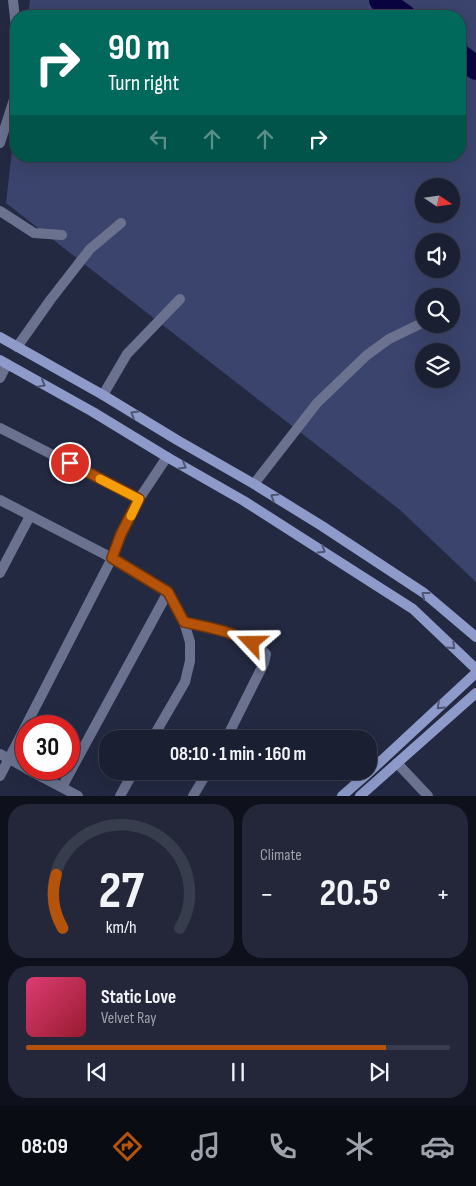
<!DOCTYPE html>
<html lang="en">
<head>
<meta charset="utf-8">
<style>
	body { margin:0; font-family:"Sofia Sans Condensed",sans-serif; background:#232739; color:#f1f3f6; height:100vh; display:flex; flex-direction:column; font-size:19px; white-space:nowrap }
	* { box-sizing:border-box; margin:0 }
	p { font-size:16px; color:#9fa2ab }
	.icon { flex:none; width:28px; height:28px; fill:none; stroke:currentColor; stroke-width:2; stroke-linecap:round; stroke-linejoin:round }
	.map { position:relative; height:796px; overflow:hidden }
	.side { display:flex; flex-direction:column; gap:8px; padding:8px; background:#0e111b; flex:1 }
	.side>* { flex:none }
	.guide { position:absolute; left:10px; top:10px; width:456px; height:152px; border-radius:20px; box-shadow:0 5px 20px #0002,0 0 0 1px #383d4d; background:#00695c; color:#fff; overflow:hidden }
	.needle { width:32px; rotate:103deg }
	.buttons { position:absolute; left:415px; top:178px; display:grid; gap:10px }
	.buttons a { display:grid; place-items:center; width:45px; height:45px; border-radius:50%; background:#1a1f31; box-shadow:0 5px 20px #0002,0 0 0 1px #383d4d; font-size:25px }
	.speed { position:absolute; left:15px; top:715px; display:flex; gap:10px; font-size:25px; font-weight:700; text-align:center }
	.speed>* { display:grid; place-content:center; width:65px; height:65px; border-radius:50%; background:#1a1f31; box-shadow:0 5px 20px #0002,0 0 0 1px #383d4d; line-height:1 }
	.speed .limit { border:8px solid #d22; background:#fff; color:#111 }
	.pin { position:absolute; display:grid; place-items:center; width:42px; height:42px; color:#fff; margin:-21px; border:2px solid #fff; border-radius:50%; box-shadow:0 1px 5px #0007 }
	.me { position:absolute; width:55px; margin:-28px; rotate:293deg; stroke-linejoin:round; filter:drop-shadow(0 0 4px #0008) }
	.turn { display:flex; align-items:center; gap:18px; height:105px; padding:0 15px; font-size:22px }
	.turn .icon { width:65px; height:65px; stroke-width:2.5 }
	.turn b { display:block; font-size:35px; line-height:42px }
	.lanes { display:flex; align-items:center; height:48px; padding:0 15px; background:#0003; justify-content:center; gap:25px; direction:ltr }
	.lanes .off { opacity:.35 }
	.big { font-size:38px; font-weight:700; line-height:1.1 }
	.side .widget { flex:1; display:flex; flex-direction:column; justify-content:center; gap:8px; min-width:0; padding:0 18px; border-radius:20px; background:#232739 }
	.side .dial { align-items:center; gap:0 }
	.dial svg { height:130px; overflow:visible; fill:none; stroke:#383d4d; stroke-width:7; stroke-linecap:round; text-anchor:middle }
	.dial text { fill:#f1f3f6; stroke:none }
	.song { display:flex; align-items:center; gap:15px }
	.cover { width:60px; height:60px; border-radius:8px; background:linear-gradient(135deg,hsl(340 70% 55%),hsl(350 70% 35%)) }
	.played { height:5px; border-radius:2px; background:linear-gradient(90deg,#b45309 85%,#383d4d 85%) }
	.keys { display:flex; justify-content:space-around; direction:ltr }
	.heat { display:flex; justify-content:space-between; align-items:center; font-size:28px; direction:ltr }
	.side .tiles { flex:1; display:grid; gap:8px; grid-template-columns:1fr 1fr }
	.widget:last-child { grid-column:span 2 }
	.trip { position:absolute; left:99px; top:730px; width:278px; height:50px; border-radius:20px; background:#1a1f31; box-shadow:0 5px 20px #0002,0 0 0 1px #383d4d; font-weight:700; line-height:50px; text-align:center }
	.tab-bar { display:flex; height:80px; justify-content:space-around; align-items:center; background:#0a0c14; color:#9fa2ab }
	.tab-bar .icon { width:35px; height:35px }
	.tab-bar .on { color:#b45309 }
	.tab-bar b { font-size:22px; color:#f1f3f6 }
	.map>svg:first-child { display:block }
</style>
</head>
<body>
<div class="map">
<svg width="476" height="796" viewBox="0 0 476 796">
	<rect width="100%" height="100%" fill="#232941"/>
	<!-- green -->
	<path fill="#3b446d" fill-rule="evenodd" d="M 30,0 L 476,0 L 476,582 L 400,510 L 6,203 L 16,115 L 16,156 L 460,156 L 460,16 L 28,16 ZM 424,186 L 451,186 L 451,214 L 424,214 ZM 424,241 L 451,241 L 451,269 L 424,269 ZM 424,296 L 451,296 L 451,324 L 424,324 ZM 424,351 L 451,351 L 451,379 L 424,379 Z"/>
	<g fill="none" stroke-linecap="round" stroke-linejoin="round">
		<!-- river -->
		<g stroke="#0a0541" stroke-width="24">
			<polyline points="381,0 404,16"/>
			<polyline points="460,56 476,68"/>
		</g>
		<!-- street -->
		<g stroke="#6a7290" stroke-width="10">
			<polyline points="13,0 16,28"/>
			<polyline points="0,143 15,96 16,65"/>
			<polyline points="0,211 34,233 62,235"/>
			<polyline points="17,347 51,299 90,249 121,223"/>
			<polyline points="0,378 7,364"/>
			<polyline points="103,395 127,354 180,299"/>
			<polyline points="0,428 139,499"/>
			<polyline points="254,484 317,403 367,355 389,339 418,325"/>
			<polyline points="0,500 112,558 0,776"/>
			<polyline points="0,573 30,516"/>
			<path d="M 184,622 C 210,628 247,633 266,654 L 264,663 L 226,739"/>
			<polyline points="152,739 185,682 190,661 190,642 184,622 168,592 112,558 121,534 139,499 167,457"/>
			<polyline points="0,754 26,768"/>
			<polyline points="397,763 428,796"/>
			<polyline points="27,769 78,796"/>
			<polyline points="62,787 168,592"/>
			<polyline points="120,796 134,771"/>
			<polyline points="193,796 208,771"/>
		</g>
		<!-- secondary -->
		<g stroke="#8e9bca" stroke-width="10">
			<polyline points="0,337 103,395 177,440 254,484 322,526 424,593 476,637"/>
			<polyline points="0,360 93,412 167,457 244,501 413,609 476,669"/>
			<polyline points="342,796 366,775 476,673"/>
			<polyline points="360,796 476,693"/>
		</g>
	</g>
	<!-- one-way arrows -->
	<defs><path id="oneway-chevron" d="M-2-3.5L2.5 0L-2 3.5" fill="none" stroke-width="1.6" stroke-linecap="round" stroke-linejoin="round" transform="scale(1.25)"/></defs>
	<g stroke="#4f5674">
		<use href="#oneway-chevron" transform="translate(42 384) rotate(29)"/>
		<use href="#oneway-chevron" transform="translate(134 414) rotate(-149)"/>
		<use href="#oneway-chevron" transform="translate(183 466) rotate(30)"/>
		<use href="#oneway-chevron" transform="translate(274 497) rotate(-148)"/>
		<use href="#oneway-chevron" transform="translate(322 550) rotate(32)"/>
		<use href="#oneway-chevron" transform="translate(425 595) rotate(-142)"/>
		<use href="#oneway-chevron" transform="translate(452 646) rotate(44)"/>
		<use href="#oneway-chevron" transform="translate(440 706) rotate(137)"/>
	</g>
	<g fill="none" stroke-linecap="round" stroke-linejoin="round">
		<defs>
			<path id="route" d="M 70,463 L 139,499 L 121,534 L 112,558 L 168,592 L 184,622 C 207,627 231,631 252,643"/>
		</defs>
		<!-- route casing -->
		<use href="#route" stroke="#753606" stroke-width="12"/>
		<!-- route -->
		<use href="#route" stroke="#b45309" stroke-width="9"/>
		<!-- slow -->
		<polyline stroke="#f59e0b" stroke-width="9" points="100,479 139,499 131,516"/>
	</g>
</svg>
<div class="buttons">
<a><svg class="needle" viewBox="-14 -14 28 28"><path d="M0-13l5 13h-10z" fill="#e53935"/><path d="M0 13l5-13h-10z" fill="#9fa2ab"/></svg></a>
<a><svg class="icon" aria-label="sound" viewBox="0 0 24 24"><path d="M4 9h4l5-4v14l-5-4H4zM17 9q2 3 0 6"/></svg></a>
<a><svg class="icon" aria-label="search" viewBox="0 0 24 24"><circle cx="10" cy="10" r="6"/><path d="M15 15l6 6"/></svg></a>
<a><svg class="icon" aria-label="layers" viewBox="0 0 24 24"><path d="M12 4l9 5-9 5-9-5zM3 14l9 5 9-5"/></svg></a>
</div>
<div class="speed"><div class="limit">30</div></div>
<div class="pin" style="left:70px;top:463px;background:#d93025"><svg class="icon" aria-label="arrive" viewBox="0 0 24 24"><path d="M6 21V4h12l-3 4 3 4H6"/></svg></div>
<svg class="me" style="left:252px;top:643px" viewBox="-20 -20 40 40"><path d="M0-17L14 15 0 8-14 15z" fill="#b45309" stroke="#fff" stroke-width="4"/></svg>
<div class="trip">08:10 · 1 min · 160 m</div>
<div class="guide">
<div class="turn"><svg class="icon" aria-label="right" viewBox="0 0 24 24"><path d="M7 20v-9h11M14 6l5 5-5 5"/></svg><div><b>90 m</b>Turn right</div></div>
<div class="lanes"><svg class="icon off" aria-label="left" viewBox="0 0 24 24"><path d="M17 20v-9H6M10 6l-5 5 5 5"/></svg><svg class="icon off" aria-label="ahead" viewBox="0 0 24 24"><path d="M12 20V5M6 11l6-6 6 6"/></svg><svg class="icon off" aria-label="ahead" viewBox="0 0 24 24"><path d="M12 20V5M6 11l6-6 6 6"/></svg><svg class="icon" aria-label="right" viewBox="0 0 24 24"><path d="M7 20v-9h11M14 6l5 5-5 5"/></svg></div>
</div>
</div>
<section class="side">
<div class="tiles">
<div class="widget dial"><svg viewBox="0 0 100 80">
<path d="M14 69A42 42 0 1 1 86 69"/>
<path d="M14 69A42 42 0 0 1 10 36" stroke="#b45309"/>
<text x="50" y="56" font-size="32" font-weight="700">27</text>
<text x="50" y="72" font-size="11">km/h</text>
</svg></div>
<div class="widget"><p>Climate</p>
<div class="heat"><a>−</a><b class="big">20.5°</b><a>+</a></div>
</div>
<div class="widget">
<div class="song"><i class="cover"></i><div><b>Static Love</b><p>Velvet Ray</p></div></div>
<div class="played"></div>
<div class="keys"><svg class="icon" aria-label="previous" viewBox="0 0 24 24"><path d="M18 5L8 12l10 7zM5 5v14"/></svg><svg class="icon" aria-label="pause" viewBox="0 0 24 24"><path d="M8 5v14M16 5v14"/></svg><svg class="icon" aria-label="next" viewBox="0 0 24 24"><path d="M6 5l10 7-10 7zM19 5v14"/></svg></div>
</div>
</div>
</section>
<nav class="tab-bar">
<b>08:09</b>
<svg class="icon on" aria-label="directions" viewBox="0 0 24 24"><path d="M12 3l9 9-9 9-9-9zM9 14v-3h6M13 9l2 2-2 2"/></svg>
<svg class="icon" aria-label="music" viewBox="0 0 24 24"><path d="M9 18V5l10-2v13"/><circle cx="6" cy="18" r="3"/><circle cx="16" cy="16" r="3"/></svg>
<svg class="icon" aria-label="phone" viewBox="0 0 24 24"><path d="M5 4h4l2 5-3 2q2 4 5 5l2-3 5 2v4C11 20 4 13 5 4z"/></svg>
<svg class="icon" aria-label="climate" viewBox="0 0 24 24"><path d="M12 3v18M4 7l16 10M4 17L20 7"/></svg>
<svg class="icon" aria-label="car" viewBox="0 0 24 24"><path d="M5 17H2v-5l4-1 3-4h7l3 4 3 1v5h-3M9 17h6M6 11h13"/><circle cx="7" cy="17" r="2"/><circle cx="17" cy="17" r="2"/></svg>
</nav>
</body>
</html>
